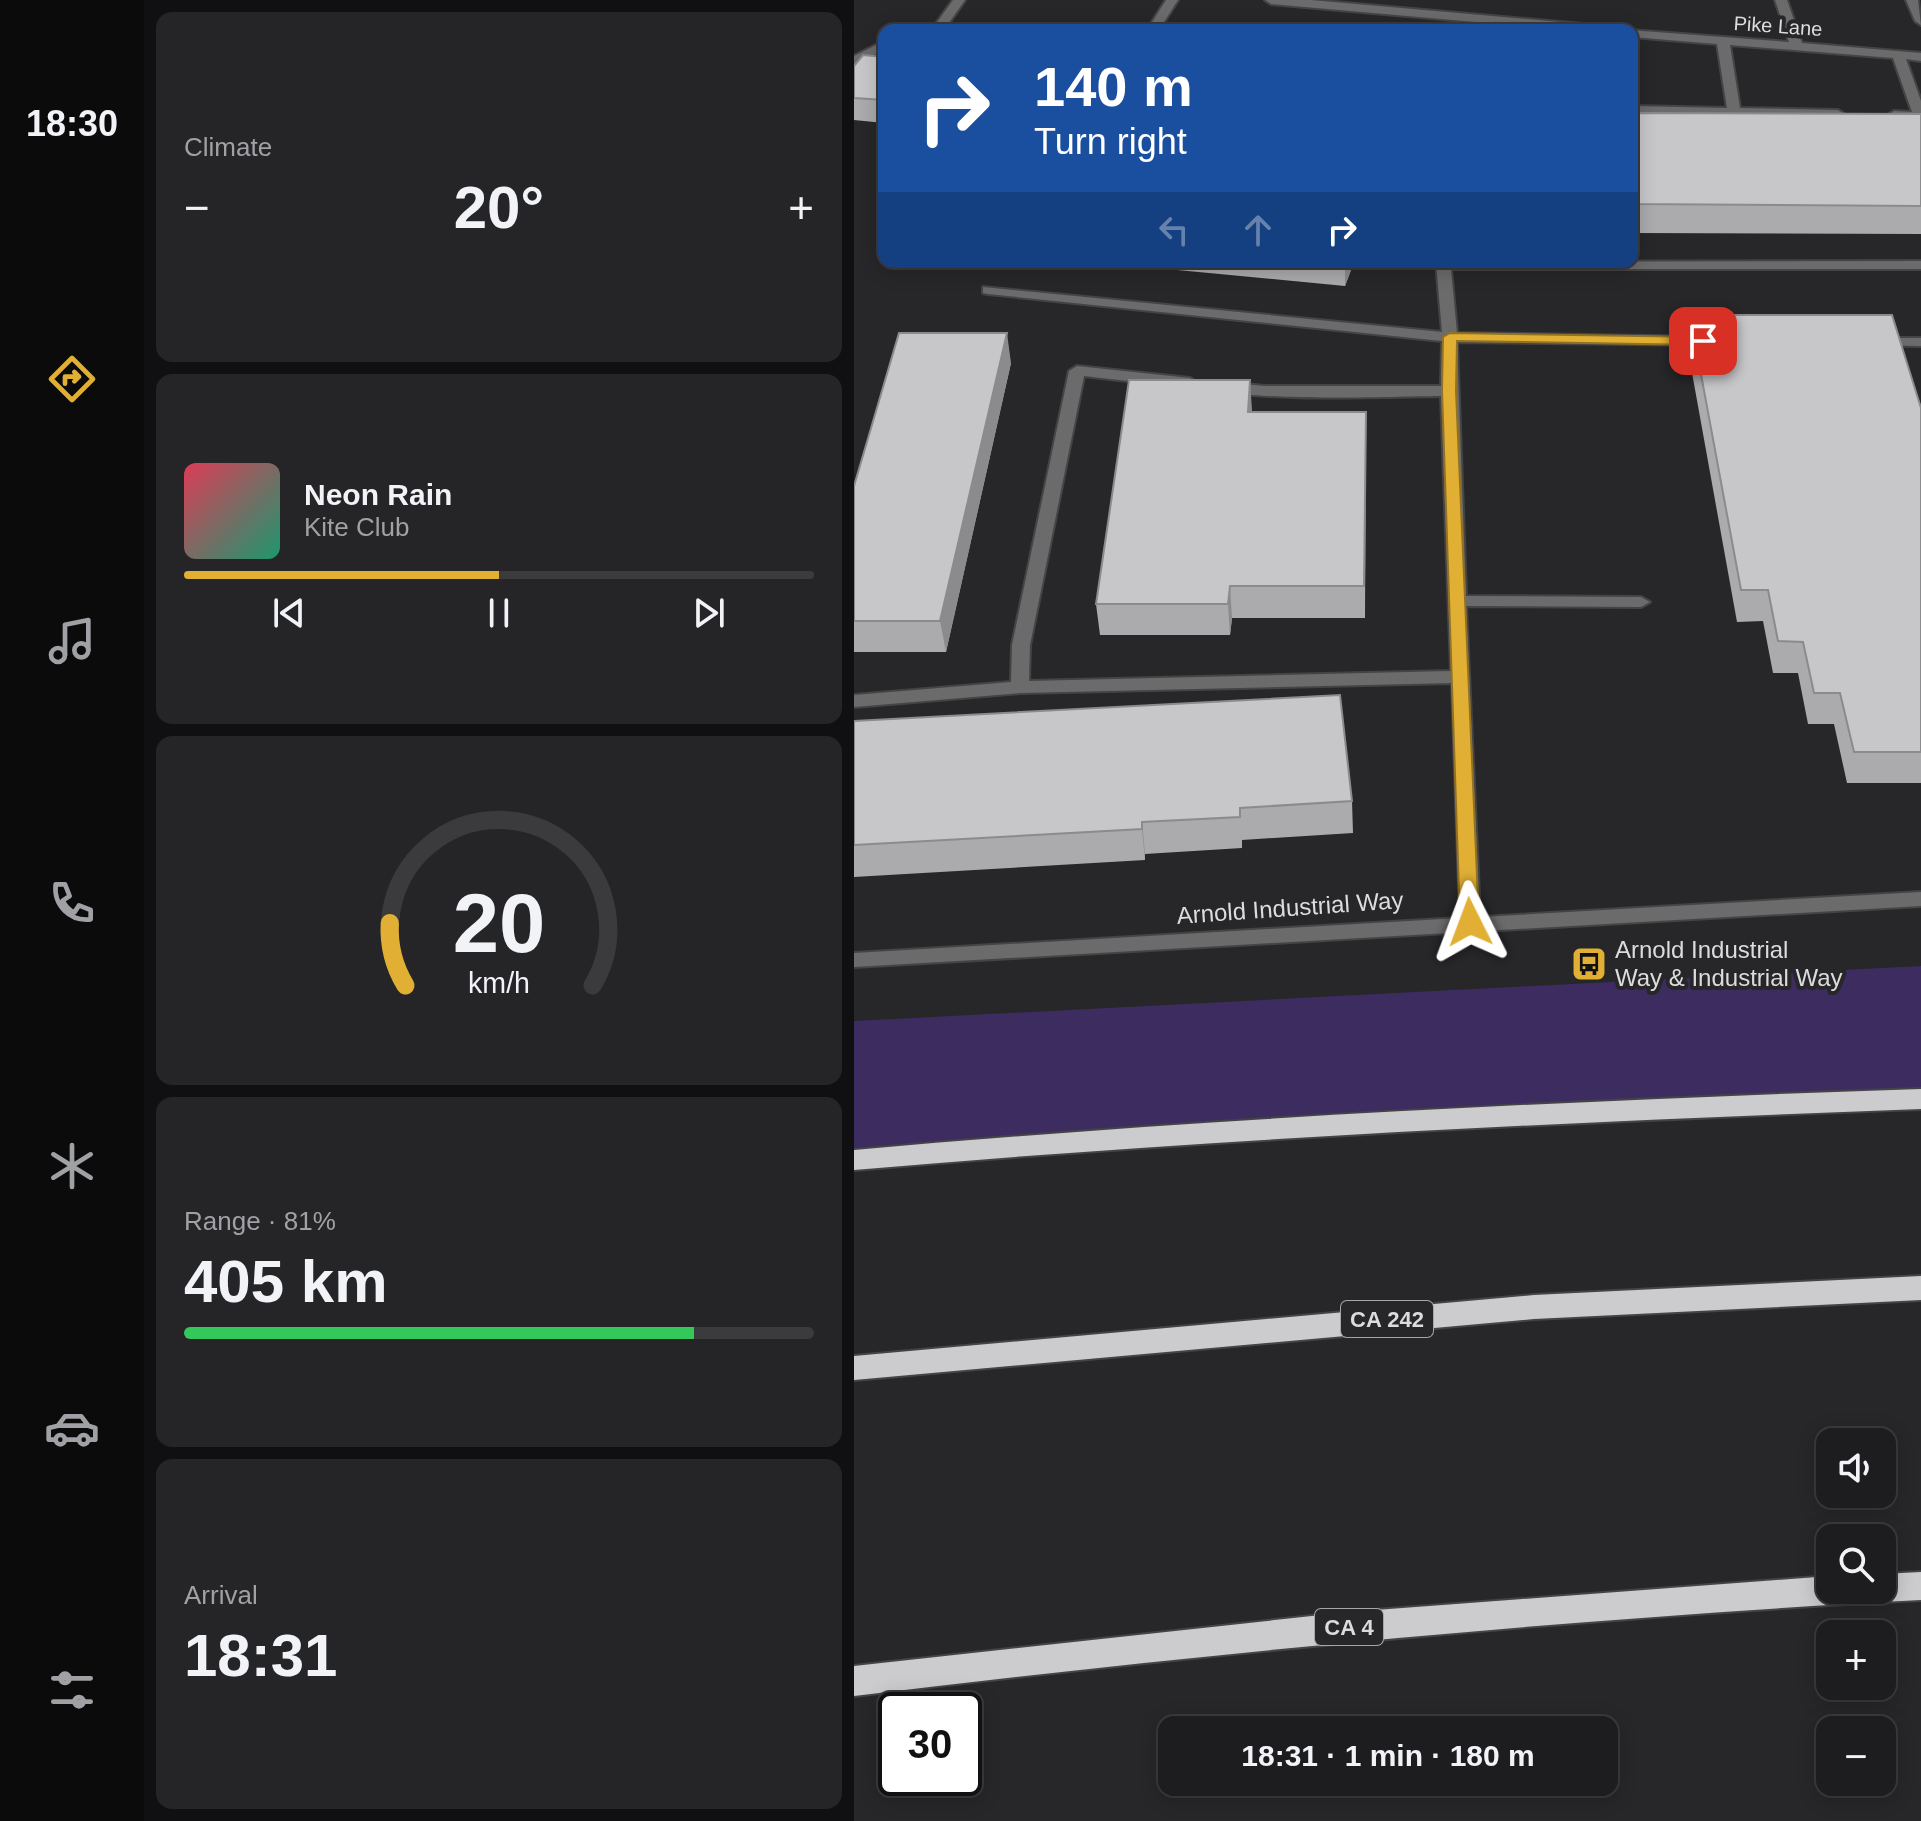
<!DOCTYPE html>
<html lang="en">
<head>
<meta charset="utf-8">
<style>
	body { margin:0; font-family:Helvetica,sans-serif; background:#252528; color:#f1f3f6; height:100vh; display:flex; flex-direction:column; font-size:30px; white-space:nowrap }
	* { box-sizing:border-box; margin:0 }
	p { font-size:26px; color:#a0a1a4 }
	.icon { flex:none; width:44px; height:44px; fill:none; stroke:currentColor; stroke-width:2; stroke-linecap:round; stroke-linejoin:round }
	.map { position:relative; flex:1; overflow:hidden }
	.panel { display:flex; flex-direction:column; gap:12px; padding:12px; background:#100f11; width:710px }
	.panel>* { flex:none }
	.hud { position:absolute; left:24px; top:24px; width:760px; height:244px; border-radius:16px; box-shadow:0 4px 20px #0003,0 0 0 2px #3b3a3d; background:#1a4fa0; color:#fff; overflow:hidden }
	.tools { position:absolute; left:962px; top:1428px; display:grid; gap:16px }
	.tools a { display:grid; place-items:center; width:80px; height:80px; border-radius:16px; background:#1d1c1f; box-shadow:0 4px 20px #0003,0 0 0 2px #3b3a3d; font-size:40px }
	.speed { position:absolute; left:24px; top:1692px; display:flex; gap:16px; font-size:40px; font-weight:700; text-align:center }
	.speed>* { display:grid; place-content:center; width:104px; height:104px; border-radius:50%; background:#1d1c1f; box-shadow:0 4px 20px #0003,0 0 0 2px #3b3a3d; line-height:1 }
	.speed .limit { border:4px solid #111; border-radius:12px; background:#fff; color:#111 }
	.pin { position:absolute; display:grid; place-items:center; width:68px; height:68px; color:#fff; margin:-34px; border-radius:16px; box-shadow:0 4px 12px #0006 }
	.me { position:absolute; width:88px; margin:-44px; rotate:357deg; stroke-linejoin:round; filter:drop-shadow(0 0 6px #0008) }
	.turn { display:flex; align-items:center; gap:28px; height:168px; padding:0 24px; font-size:36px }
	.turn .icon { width:104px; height:104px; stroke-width:2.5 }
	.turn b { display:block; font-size:56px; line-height:68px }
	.lanes { display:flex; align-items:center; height:76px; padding:0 24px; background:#0003; justify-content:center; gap:40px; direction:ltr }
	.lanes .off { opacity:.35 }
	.big { font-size:60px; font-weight:700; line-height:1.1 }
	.panel .widget { flex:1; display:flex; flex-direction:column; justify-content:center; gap:12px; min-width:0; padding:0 28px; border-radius:16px; background:#252528 }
	.panel .dial { align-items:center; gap:0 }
	.dial svg { height:208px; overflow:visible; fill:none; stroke:#3b3a3d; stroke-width:7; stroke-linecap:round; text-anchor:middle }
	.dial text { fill:#f1f3f6; stroke:none }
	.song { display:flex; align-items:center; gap:24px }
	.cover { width:96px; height:96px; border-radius:12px; background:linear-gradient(135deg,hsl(350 70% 55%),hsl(160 70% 35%)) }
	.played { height:8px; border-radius:4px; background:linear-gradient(90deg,#e1af34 50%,#3b3a3d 50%) }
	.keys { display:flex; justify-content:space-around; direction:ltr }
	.heat { display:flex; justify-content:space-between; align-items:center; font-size:44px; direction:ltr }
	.charge { height:12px; border-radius:6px; background:linear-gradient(90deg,#34c759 81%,#3b3a3d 0) }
	.trip { position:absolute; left:304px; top:1716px; width:460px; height:80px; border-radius:16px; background:#1d1c1f; box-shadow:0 4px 20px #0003,0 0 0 2px #3b3a3d; font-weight:700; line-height:80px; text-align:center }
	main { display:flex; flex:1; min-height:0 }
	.dock { display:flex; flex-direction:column; width:144px; justify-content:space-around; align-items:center; background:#0c0b0c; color:#a0a1a4 }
	.dock .icon { width:56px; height:56px }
	.dock .selected { color:#e1af34 }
	.dock b { font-size:36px; color:#f1f3f6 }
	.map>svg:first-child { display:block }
</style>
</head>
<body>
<main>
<nav class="dock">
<b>18:30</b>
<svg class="icon selected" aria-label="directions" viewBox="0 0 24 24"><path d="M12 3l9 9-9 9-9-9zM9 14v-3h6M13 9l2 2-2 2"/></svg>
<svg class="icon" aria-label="music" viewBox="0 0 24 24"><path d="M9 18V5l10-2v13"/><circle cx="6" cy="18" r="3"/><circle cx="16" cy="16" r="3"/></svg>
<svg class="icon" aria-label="phone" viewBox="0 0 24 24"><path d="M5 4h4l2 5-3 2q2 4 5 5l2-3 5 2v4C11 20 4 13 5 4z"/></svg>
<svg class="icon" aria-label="climate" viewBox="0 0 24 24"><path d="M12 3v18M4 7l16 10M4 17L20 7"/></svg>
<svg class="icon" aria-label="car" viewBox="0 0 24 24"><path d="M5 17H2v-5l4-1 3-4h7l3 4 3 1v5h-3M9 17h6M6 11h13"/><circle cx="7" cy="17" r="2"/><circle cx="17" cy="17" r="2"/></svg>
<svg class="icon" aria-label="filters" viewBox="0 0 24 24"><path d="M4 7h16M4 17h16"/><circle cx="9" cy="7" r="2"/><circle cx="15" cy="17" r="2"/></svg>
</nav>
<section class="panel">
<div class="widget"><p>Climate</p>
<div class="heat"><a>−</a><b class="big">20°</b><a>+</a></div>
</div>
<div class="widget">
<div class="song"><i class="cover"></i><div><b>Neon Rain</b><p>Kite Club</p></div></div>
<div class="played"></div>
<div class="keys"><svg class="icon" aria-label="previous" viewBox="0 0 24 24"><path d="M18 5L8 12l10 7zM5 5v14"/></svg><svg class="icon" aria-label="pause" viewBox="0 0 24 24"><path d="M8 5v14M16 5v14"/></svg><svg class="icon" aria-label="next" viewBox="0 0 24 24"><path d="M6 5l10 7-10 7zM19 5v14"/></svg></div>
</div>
<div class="widget dial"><svg viewBox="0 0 100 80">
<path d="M14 69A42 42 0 1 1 86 69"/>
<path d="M14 69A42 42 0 0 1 8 45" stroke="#e1af34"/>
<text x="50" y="56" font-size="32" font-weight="700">20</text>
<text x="50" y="72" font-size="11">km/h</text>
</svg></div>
<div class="widget"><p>Range · 81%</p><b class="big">405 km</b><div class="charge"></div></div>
<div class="widget"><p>Arrival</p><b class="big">18:31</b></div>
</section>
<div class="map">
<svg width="1067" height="1821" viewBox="0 0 1067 1821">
	<rect width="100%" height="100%" fill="#272629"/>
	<!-- green -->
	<polygon fill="#3c2c60" points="1067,966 1067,1099 0,1160 0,1021"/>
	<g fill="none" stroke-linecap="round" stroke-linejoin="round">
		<defs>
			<g id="minor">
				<polygon points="99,0 111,0 90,30 67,30 81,25"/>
				<polygon points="312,0 324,0 305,30 293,30"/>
				<polygon points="411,0 457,0 751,26 757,30 711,30 417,4"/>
				<polygon points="921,0 933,0 948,43 1067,53 1067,61 1052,59 1067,101 1067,120 1040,119 1034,115 1040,111 1058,112 1039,58 876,45 886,108 984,110 990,114 984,118 778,114 778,106 873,108 863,44 778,37 775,30 935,42"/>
				<polygon points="1052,0 1064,0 1067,25 1061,21"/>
				<polygon points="30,41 30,50 0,65 0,56"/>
				<path d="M 1067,261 L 1067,269 L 597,269 L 603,333 L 859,337 L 866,341 L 859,345 L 603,342 L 612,596 L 787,597 L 796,602 L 787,607 L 612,606 L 626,917 L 1067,892 L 1067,906 L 0,967 L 0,953 L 606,918 L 598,683 L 166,693 L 0,707 L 0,695 L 157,682 L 158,645 L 215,371 L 223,366 L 336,378 L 344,383 L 336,388 L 230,376 L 176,645 L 175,681 L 597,671 L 587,396 C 552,396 383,403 364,387 L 372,382 L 410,386 L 587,386 L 588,341 L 134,294 L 129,293 L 129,287 L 588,332 L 582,262 Z"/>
				<polygon points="1019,338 1067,338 1067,346 1014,345 1012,342"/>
			</g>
			<g id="highway">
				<path d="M 1067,1089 L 1067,1109 C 711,1122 355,1139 0,1170 L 0,1150 C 355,1118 711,1101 1067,1089 Z"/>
				<polygon points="1067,1276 1067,1300 680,1319 0,1380 0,1356 680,1295"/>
				<polygon points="1067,1572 1067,1600 1028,1602 1017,1598 1013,1590 1028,1590 1028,1574"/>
				<path d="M 976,1576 L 976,1590 L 1008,1590 L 1003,1600 L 992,1604 C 660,1624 330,1656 0,1696 L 0,1666 L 495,1612 Z"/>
			</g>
		</defs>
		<!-- minor casing -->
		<use href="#minor" stroke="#444346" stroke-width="4"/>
		<!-- highway casing -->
		<use href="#highway" stroke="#444346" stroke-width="4"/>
		<!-- minor -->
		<use href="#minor" fill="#6b6b6c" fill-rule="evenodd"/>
		<!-- highway -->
		<use href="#highway" fill="#cccbce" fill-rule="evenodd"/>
	</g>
	<!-- wall -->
	<g fill="#abaaad">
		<polygon points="30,57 30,123 0,120 0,66"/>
		<polygon points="778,113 1067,114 1067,234 778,233"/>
		<polygon points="239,262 500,262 491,286"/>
		<polygon points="836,315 1067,408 1067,783 993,783 980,724 954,724 944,673 919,673 909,621 883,622 833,345"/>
		<polygon points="157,363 92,652 0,652 0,486"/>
		<polygon points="398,412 512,412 511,618 378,618 376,635 246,635 242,604"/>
		<polygon points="0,721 498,801 499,833 388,840 388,848 291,854 291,860 0,877"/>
	</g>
	<!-- shaded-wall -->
	<g fill="#8b8b8d">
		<polygon points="491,262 500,262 491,286"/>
		<polygon points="153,333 157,363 92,652 86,621"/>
		<polygon points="396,380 398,410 396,442 394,412"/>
		<polygon points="376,586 378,618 376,635 374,604"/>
		<polygon points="288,822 291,854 291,860 288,829"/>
	</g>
	<!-- building -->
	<g fill="#c7c6c9" stroke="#8b8b8d" stroke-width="2">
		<polygon points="80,25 137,30 77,30"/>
		<polygon points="9,55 30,57 30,100 0,98 0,66"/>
		<polygon points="778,113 1067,114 1067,206 778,204"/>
		<polygon points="836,315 1038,315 1067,408 1067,752 1000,752 986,693 960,693 949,642 924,641 914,590 887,590"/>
		<polygon points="45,333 153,333 86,621 0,621 0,486"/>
		<polygon points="275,380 396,380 394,412 512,412 510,586 376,586 374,604 242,604"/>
		<polygon points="486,695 498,801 386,808 386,817 288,822 288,829 0,845 0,721"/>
	</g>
	<!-- route -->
	<polygon fill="#e1af34" stroke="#927222" stroke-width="2" points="596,333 849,337 856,341 849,345 603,341 602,391 625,922 616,929 606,922 588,391 589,337"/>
	<!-- icons -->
	<defs>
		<symbol id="bus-square" viewBox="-11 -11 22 22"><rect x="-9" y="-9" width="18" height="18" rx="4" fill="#e1af34" stroke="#272629"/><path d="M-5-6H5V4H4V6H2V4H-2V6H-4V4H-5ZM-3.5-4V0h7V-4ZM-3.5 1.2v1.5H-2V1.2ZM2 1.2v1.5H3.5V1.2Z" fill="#111"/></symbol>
	</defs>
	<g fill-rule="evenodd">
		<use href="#bus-square" x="715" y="944" width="40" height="40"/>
	</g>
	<g text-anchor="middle" stroke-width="8" stroke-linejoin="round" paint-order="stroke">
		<!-- far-street labels -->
		<g font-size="20" fill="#dcdcdd" stroke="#272629">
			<text transform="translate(924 26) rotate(4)" y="7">Pike Lane</text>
		</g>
		<!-- shield labels -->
		<g fill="#272629" stroke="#a6a5a7" stroke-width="2">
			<rect x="487" y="1301" width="92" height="36" rx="6"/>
			<rect x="461" y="1609" width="68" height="36" rx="6"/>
		</g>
		<g font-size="22" font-weight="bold" fill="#dcdcdd">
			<text x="533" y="1327">CA 242</text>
			<text x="495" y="1635">CA 4</text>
		</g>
		<!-- street labels -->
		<g font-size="24" fill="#dcdcdd" stroke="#272629">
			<text transform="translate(436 908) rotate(-4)" y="8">Arnold Industrial Way</text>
		</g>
		<!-- poi labels -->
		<g font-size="24" fill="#dcdcdd" stroke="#272629" text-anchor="start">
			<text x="761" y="958">Arnold Industrial<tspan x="761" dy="28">Way &amp; Industrial Way</tspan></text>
		</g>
	</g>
</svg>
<div class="tools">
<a><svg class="icon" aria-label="sound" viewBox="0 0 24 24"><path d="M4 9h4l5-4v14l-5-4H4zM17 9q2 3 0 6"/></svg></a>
<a><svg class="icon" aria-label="search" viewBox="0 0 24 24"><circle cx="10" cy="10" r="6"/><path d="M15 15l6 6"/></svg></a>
<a>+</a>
<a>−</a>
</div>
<div class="speed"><div class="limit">30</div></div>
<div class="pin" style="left:849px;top:341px;background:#d93025"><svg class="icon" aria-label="arrive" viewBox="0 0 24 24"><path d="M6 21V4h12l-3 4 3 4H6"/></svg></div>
<svg class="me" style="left:616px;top:922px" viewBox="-20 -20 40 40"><path d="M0-17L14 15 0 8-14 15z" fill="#e1af34" stroke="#fff" stroke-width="4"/></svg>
<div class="trip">18:31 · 1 min · 180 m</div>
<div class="hud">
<div class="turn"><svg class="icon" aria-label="right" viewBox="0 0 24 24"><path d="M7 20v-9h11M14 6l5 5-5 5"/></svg><div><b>140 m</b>Turn right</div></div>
<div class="lanes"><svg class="icon off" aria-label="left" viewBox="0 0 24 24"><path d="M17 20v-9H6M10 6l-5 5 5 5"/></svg><svg class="icon off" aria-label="ahead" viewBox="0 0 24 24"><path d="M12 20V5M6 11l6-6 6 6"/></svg><svg class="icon" aria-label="right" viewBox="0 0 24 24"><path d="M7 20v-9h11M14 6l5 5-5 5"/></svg></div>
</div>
</div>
</main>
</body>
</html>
